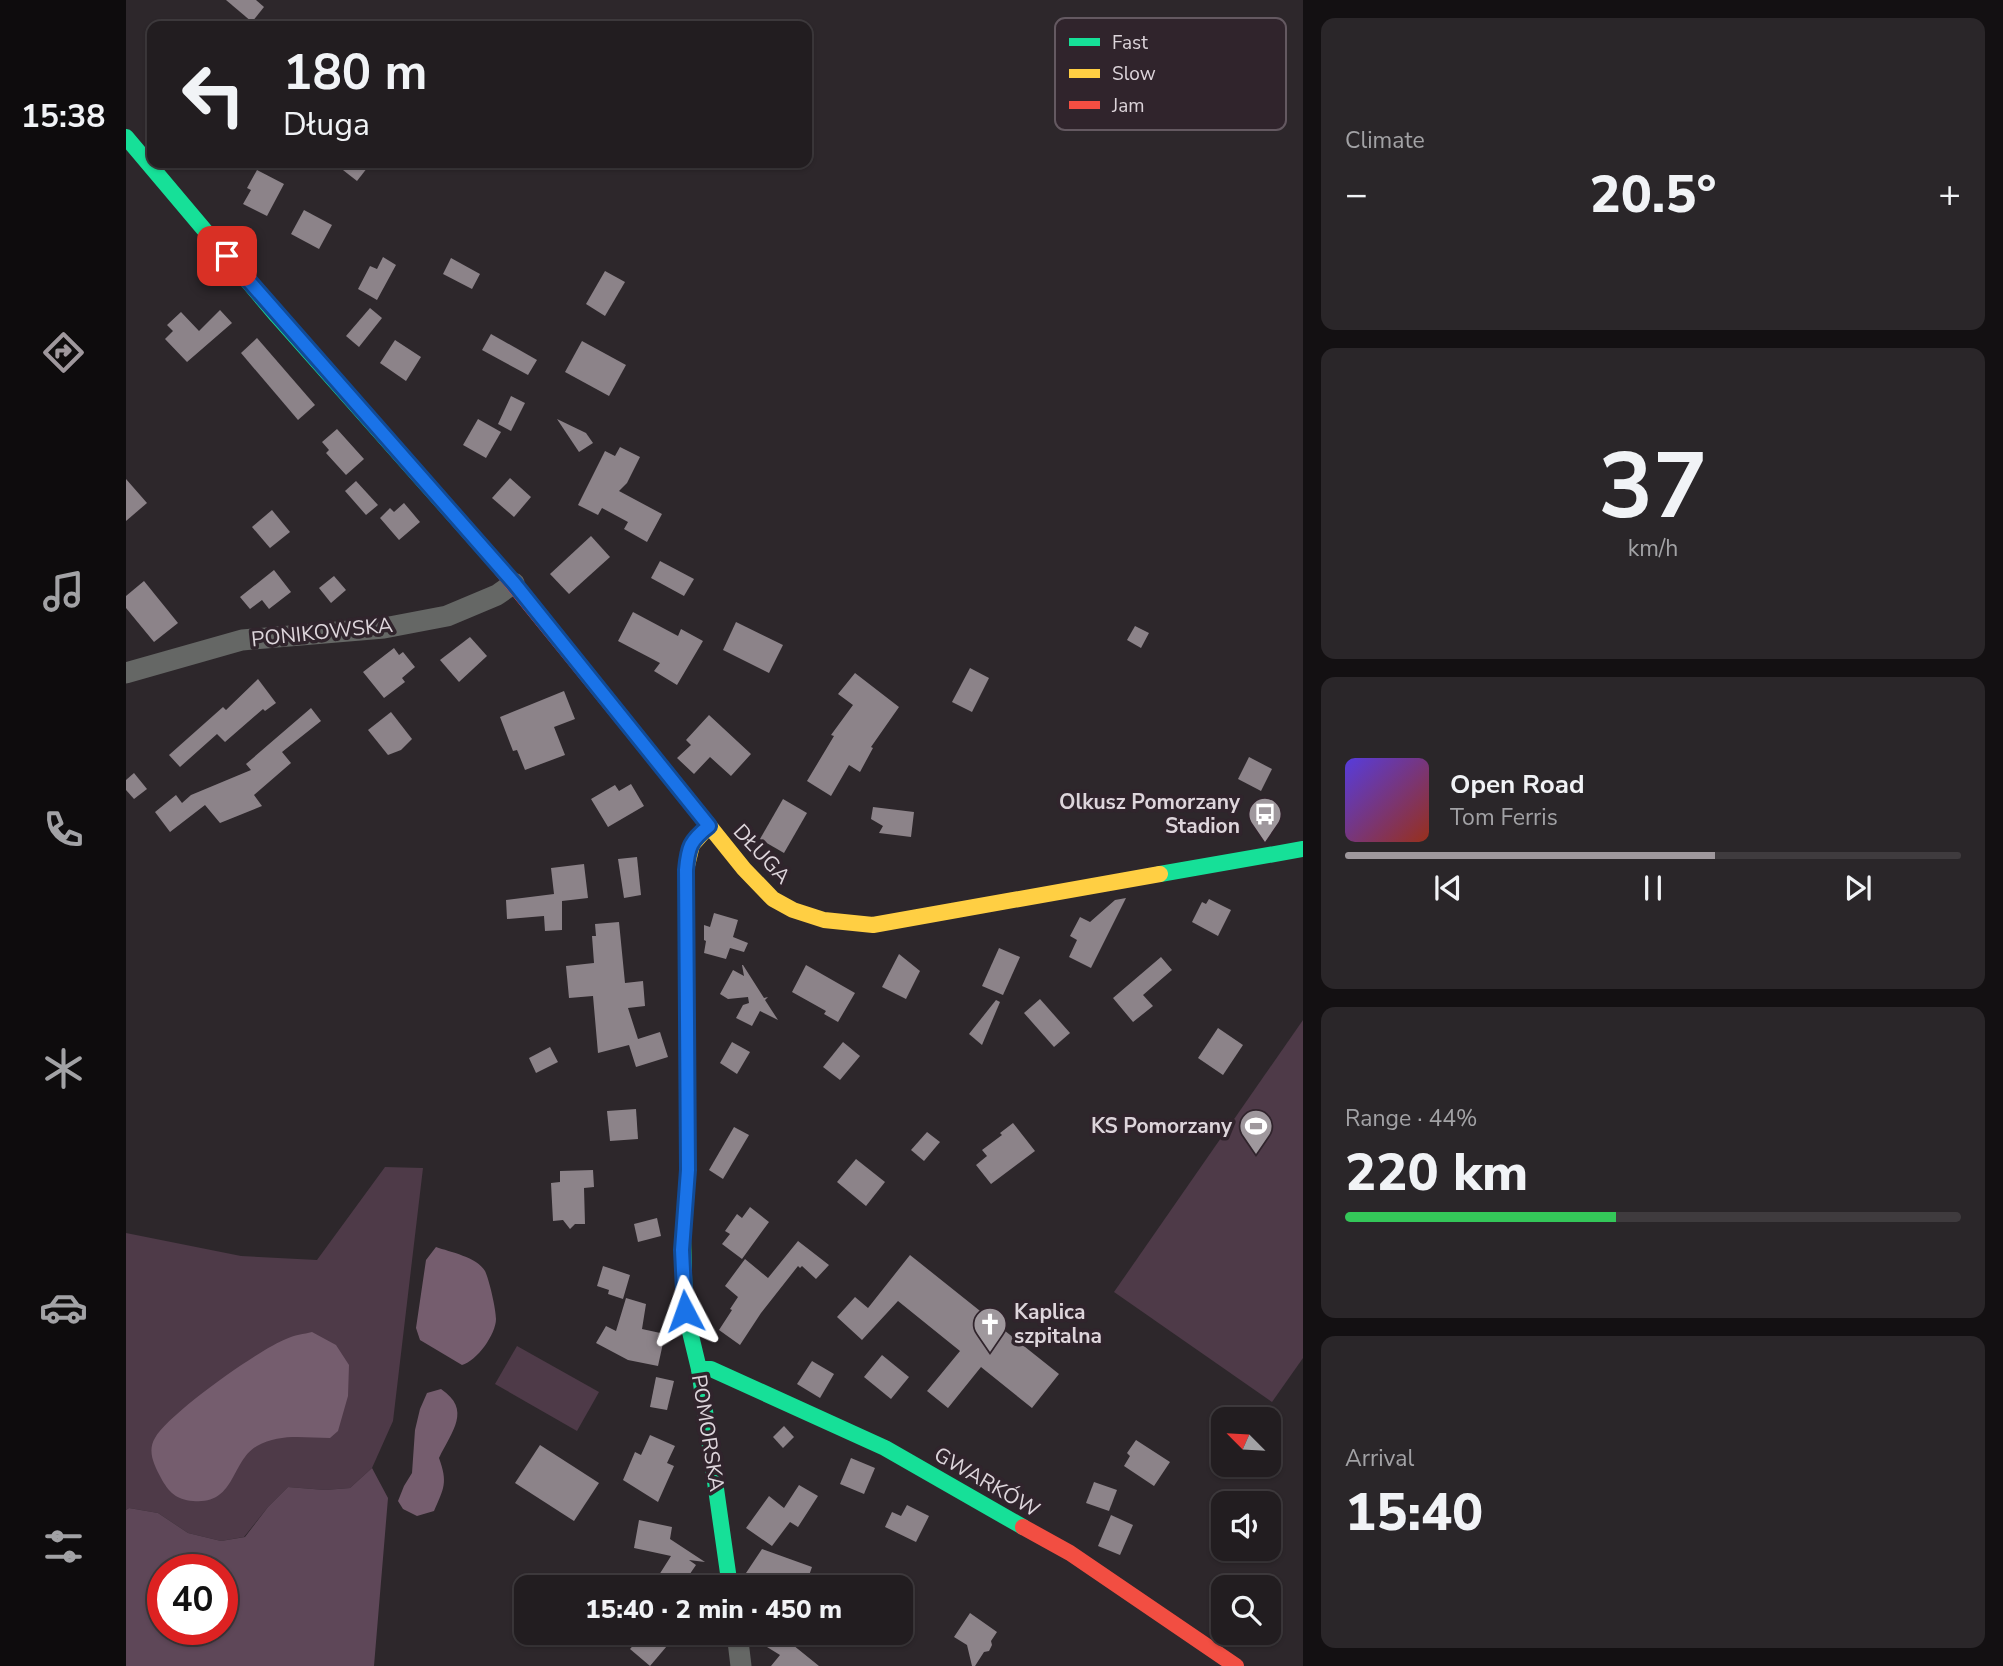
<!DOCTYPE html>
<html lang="en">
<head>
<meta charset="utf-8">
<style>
	body { margin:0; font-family:"Nunito Sans",sans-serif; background:#2a2629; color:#f1f3f6; height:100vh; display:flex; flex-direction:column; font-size:26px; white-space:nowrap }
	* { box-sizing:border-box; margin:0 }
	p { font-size:23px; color:#a2a2a5 }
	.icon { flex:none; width:38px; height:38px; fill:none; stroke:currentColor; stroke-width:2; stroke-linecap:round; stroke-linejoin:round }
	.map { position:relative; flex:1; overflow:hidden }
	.panel { display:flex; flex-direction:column; gap:18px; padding:18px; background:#131012; width:700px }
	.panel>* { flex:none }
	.banner { position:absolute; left:21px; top:21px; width:665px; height:147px; border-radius:14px; box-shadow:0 2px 5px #0004,0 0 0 2px #3f3b3e; background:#221d20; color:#f1f3f6; overflow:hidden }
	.needle { width:46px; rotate:294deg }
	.fabs { position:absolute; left:1085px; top:1407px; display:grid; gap:14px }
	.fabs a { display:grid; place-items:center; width:70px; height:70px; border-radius:14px; background:#221d20; box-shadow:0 2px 5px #0004,0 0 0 2px #3f3b3e; font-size:35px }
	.speed { position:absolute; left:21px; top:1554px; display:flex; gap:14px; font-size:35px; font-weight:700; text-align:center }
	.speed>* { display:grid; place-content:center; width:91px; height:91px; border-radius:50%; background:#221d20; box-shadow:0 2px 5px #0004,0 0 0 2px #3f3b3e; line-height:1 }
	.speed .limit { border:10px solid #d22; background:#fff; color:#111 }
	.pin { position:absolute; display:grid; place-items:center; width:60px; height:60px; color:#fff; margin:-30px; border-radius:14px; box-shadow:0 4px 10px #0006 }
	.me { position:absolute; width:77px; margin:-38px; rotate:356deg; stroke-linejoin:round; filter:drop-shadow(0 0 5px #0008) }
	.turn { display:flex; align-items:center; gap:24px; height:147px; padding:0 21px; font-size:32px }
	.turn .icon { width:91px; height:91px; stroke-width:2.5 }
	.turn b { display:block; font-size:49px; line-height:60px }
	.big { font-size:52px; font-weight:800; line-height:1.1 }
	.panel .card { flex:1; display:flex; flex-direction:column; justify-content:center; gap:10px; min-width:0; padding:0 24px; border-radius:14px; background:#2a2629 }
	.panel .dial { align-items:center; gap:0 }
	.dial b { font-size:91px; line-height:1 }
	.song { display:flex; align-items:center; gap:21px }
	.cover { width:84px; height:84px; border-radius:10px; background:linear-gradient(135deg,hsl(250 70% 55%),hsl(10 70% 35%)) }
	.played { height:7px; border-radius:4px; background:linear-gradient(90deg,#9f989d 60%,#3f3b3e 60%) }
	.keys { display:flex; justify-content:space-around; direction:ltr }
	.heat { display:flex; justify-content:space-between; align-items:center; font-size:38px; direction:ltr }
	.charge { height:10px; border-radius:5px; background:linear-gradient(90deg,#34c759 44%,#3f3b3e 0) }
	.trip { position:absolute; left:388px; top:1575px; width:399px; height:70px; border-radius:14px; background:#221d20; box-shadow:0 2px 5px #0004,0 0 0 2px #3f3b3e; font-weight:800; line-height:70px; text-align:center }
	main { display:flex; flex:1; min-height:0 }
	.dock { display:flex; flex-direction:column; width:126px; justify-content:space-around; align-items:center; background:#0e0c0d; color:#a2a2a5 }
	.dock .icon { width:49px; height:49px }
	.dock .active { color:#9f989d }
	.dock b { font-size:32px; color:#f1f3f6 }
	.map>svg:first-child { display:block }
</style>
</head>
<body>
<main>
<nav class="dock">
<b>15:38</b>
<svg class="icon active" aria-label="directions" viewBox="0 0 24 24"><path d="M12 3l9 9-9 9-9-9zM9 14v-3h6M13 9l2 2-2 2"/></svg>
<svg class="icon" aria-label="music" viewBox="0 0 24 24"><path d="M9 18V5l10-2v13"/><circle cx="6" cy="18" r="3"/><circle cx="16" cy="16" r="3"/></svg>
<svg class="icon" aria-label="phone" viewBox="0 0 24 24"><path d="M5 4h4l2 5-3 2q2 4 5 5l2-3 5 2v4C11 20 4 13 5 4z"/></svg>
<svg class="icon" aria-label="climate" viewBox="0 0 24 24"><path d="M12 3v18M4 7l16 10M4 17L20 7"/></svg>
<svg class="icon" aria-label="car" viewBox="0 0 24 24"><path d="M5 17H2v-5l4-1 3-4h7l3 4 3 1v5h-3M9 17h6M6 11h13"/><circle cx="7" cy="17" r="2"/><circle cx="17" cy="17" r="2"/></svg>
<svg class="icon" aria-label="filters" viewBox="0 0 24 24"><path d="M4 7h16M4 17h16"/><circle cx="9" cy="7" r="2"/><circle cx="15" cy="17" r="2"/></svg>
</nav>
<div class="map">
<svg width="1177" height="1666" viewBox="0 0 1177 1666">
	<rect width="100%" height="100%" fill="#2d272b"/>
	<!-- green -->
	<g fill="#4e3a48">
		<polygon points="1177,1020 1177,1358 1146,1402 988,1292"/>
		<polygon points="259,1167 297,1168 267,1421 246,1468 224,1488 199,1490 162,1487 142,1507 118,1537 95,1541 62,1533 32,1513 3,1508 0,1510 0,1233 115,1256 191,1260"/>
		<polygon points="391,1346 473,1392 451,1431 369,1384"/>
	</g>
	<!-- forest -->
	<path fill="#5e4758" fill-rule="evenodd" d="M 246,1468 L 262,1498 L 248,1666 L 0,1666 L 0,1510 L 3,1508 L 32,1513 L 62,1533 L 95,1541 L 119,1537 L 142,1507 L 162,1487 L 199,1490 L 224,1488 ZM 37,1570 L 96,1570 L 96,1629 L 37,1629 Z"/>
	<!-- water -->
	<g fill="#755d6e">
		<path d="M 310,1247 C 324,1252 351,1257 359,1271 C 363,1279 370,1309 370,1319 C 370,1334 351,1361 336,1365 L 294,1340 L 290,1328 L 300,1260 Z"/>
		<path d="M 186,1332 L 210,1345 L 223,1365 L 222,1396 L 212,1431 L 204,1438 C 179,1438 154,1433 131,1446 C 104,1462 110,1505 67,1501 C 50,1500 42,1491 35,1478 C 28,1465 21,1451 29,1438 C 42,1414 134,1349 160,1339 C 168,1335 178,1334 186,1332 Z"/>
		<path d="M 315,1389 C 346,1410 326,1431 313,1458 C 322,1483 318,1488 308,1511 L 291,1516 L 277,1509 L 272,1501 L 278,1486 L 286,1473 L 289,1430 L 294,1409 L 301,1393 Z"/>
	</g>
	<!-- building -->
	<g fill="#8c8389">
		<polygon points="100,0 130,0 138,7 126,22"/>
		<polygon points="208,163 245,163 231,181"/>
		<polygon points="131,170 158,184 141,216 117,204 125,190 121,188"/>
		<polygon points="178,210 206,225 193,249 165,234"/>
		<polygon points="257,257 270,265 251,300 232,289 244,266 251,269"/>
		<polygon points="325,258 354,274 346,289 317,274"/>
		<polygon points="479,271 499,282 479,316 460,304"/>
		<polygon points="244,308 256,318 233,347 220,336"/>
		<polygon points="94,310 106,323 61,362 39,339 47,331 41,325 55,312 73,331"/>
		<polygon points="365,334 411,360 402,375 356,350"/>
		<polygon points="131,338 189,405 172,420 115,353"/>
		<polygon points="269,340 295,357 280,381 254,363"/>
		<polygon points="456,341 500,365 483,396 439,372"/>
		<polygon points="385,396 399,403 385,431 372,424"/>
		<polygon points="352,419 375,432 360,458 337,445"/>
		<polygon points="431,419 460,433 467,443 453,452"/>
		<polygon points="211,429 238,459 220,475 200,453 203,450 196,442"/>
		<polygon points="494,447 514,457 501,483 493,491 536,514 521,542 498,529 502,522 476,508 472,515 452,505 479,451 489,456"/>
		<polygon points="384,478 405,497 388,517 366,498"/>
		<polygon points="0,479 21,503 0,521"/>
		<polygon points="230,481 252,505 240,515 219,491"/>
		<polygon points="278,503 294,522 273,540 254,518 264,508 268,512"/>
		<polygon points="146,510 164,532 144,548 126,527"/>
		<polygon points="465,536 484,557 443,594 424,574"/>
		<polygon points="534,561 568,579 558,596 525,578"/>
		<polygon points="148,570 165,592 143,609 136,600 124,609 114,597"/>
		<polygon points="208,576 220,590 205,603 193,588"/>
		<polygon points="18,581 52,623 28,642 0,608 0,596"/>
		<polygon points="507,612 552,636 555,629 577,641 551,685 528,671 534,663 492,641"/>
		<polygon points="610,622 657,645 643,673 597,650"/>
		<polygon points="1009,626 1023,633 1015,648 1001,640"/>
		<polygon points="344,637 361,656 333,682 314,660"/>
		<polygon points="268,648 273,655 277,652 289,667 276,678 279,682 258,698 237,672"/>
		<polygon points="844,668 863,678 846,712 826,702"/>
		<polygon points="729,673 773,707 745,747 747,748 734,772 723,765 705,796 681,781 708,736 705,735 727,705 712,694"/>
		<polygon points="132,679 150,703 139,711 137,709 99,742 91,734 54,767 43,755 97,707 100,710"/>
		<polygon points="438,691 449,719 428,727 439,755 399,770 391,750 387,751 374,717"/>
		<polygon points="185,708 195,721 156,752 165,763 128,795 136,806 94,823 79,805 44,832 29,812 50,795 56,803 65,795 125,770 120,764"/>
		<polygon points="265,712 286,739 275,750 262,755 242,730"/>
		<polygon points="583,715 625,754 605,776 584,757 568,774 551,758 565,745 560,740"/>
		<polygon points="1123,757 1146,769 1135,791 1112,779"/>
		<polygon points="8,773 21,789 8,799 0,790 0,780"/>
		<polygon points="505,784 518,806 482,827 465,799 489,785 493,791"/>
		<polygon points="657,799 681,813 658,853 634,839"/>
		<polygon points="747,807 788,812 785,837 753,833 757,826 745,819"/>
		<polygon points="511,857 515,895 498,898 492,859"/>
		<polygon points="458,864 462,898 436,901 436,930 419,931 418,916 381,919 380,900 428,894 425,868"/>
		<polygon points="1000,898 965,968 943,957 951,940 944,936 954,917 964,922 989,900"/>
		<polygon points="1083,899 1105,910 1092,936 1066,922 1076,902 1080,904"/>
		<polygon points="588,913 612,920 607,937 622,943 618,952 604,948 600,959 578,953 580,941 578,940 578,925 584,927"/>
		<polygon points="493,922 499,983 517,981 519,1006 502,1008 512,1039 534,1032 542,1057 510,1067 503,1045 472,1053 467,996 443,998 440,966 468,963 466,936 470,936 469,924"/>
		<polygon points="873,948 894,957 877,995 856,986"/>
		<polygon points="773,954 794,971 780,999 756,987"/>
		<polygon points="1035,957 1046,970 1017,995 1027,1006 1007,1022 987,998"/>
		<polygon points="616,965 617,965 638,998 642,997 639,1000 652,1020 634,1011 626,1026 610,1018 617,1005 623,1003 622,997 602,999 594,994 607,970 618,976"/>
		<polygon points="680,965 729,993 712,1022 698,1014 700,1011 666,992"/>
		<polygon points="914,999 944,1033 928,1047 898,1013"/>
		<polygon points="870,1000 874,1002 856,1045 843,1034"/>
		<polygon points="1092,1028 1117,1045 1097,1075 1072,1058"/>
		<polygon points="606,1042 624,1052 611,1074 594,1063"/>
		<polygon points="717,1042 734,1056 714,1080 697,1067"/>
		<polygon points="424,1047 432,1062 410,1073 403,1058"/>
		<polygon points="510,1109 512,1139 484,1141 481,1111"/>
		<polygon points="887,1123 909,1151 865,1184 850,1165 861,1156 856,1150 876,1135 874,1133"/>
		<polygon points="608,1127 623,1135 597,1179 583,1170"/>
		<polygon points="801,1132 814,1142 798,1161 785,1150"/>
		<polygon points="730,1159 759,1182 740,1206 711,1182"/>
		<polygon points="467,1170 468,1187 458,1188 459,1224 449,1224 444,1229 437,1220 427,1221 425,1183 434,1182 434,1171"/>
		<polygon points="624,1207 643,1222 616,1259 596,1244 604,1234 599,1231 611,1214 616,1218"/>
		<polygon points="531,1218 535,1236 512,1242 508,1224"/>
		<polygon points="672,1241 703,1265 690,1279 676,1266 674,1268 672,1266 635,1313 614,1345 593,1330 606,1310 604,1309 612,1297 599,1286 619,1259 642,1278"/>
		<polygon points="784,1255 933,1374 906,1408 855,1367 822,1408 801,1391 834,1351 772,1301 736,1340 711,1317 729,1297 742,1308"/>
		<polygon points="477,1266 504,1275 497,1299 482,1294 483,1290 471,1286"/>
		<polygon points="500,1298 520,1304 516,1329 539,1334 532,1366 502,1360 470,1343 480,1326 490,1331"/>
		<polygon points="756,1355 783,1377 765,1399 738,1377"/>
		<polygon points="686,1361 708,1374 694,1398 671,1384"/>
		<polygon points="530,1377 548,1381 541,1410 524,1407"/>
		<polygon points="658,1426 668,1437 657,1448 647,1437"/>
		<polygon points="524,1435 549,1446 541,1463 548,1466 532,1502 497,1480 509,1452 515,1455"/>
		<polygon points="1010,1440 1044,1462 1028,1486 998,1466 1004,1456 1001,1453"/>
		<polygon points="414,1445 473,1483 448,1521 389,1483"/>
		<polygon points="725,1458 749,1468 738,1494 714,1484"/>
		<polygon points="968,1482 991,1490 983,1511 960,1503"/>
		<polygon points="673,1485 692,1496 672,1527 664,1522 646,1546 620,1528 643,1496 658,1508"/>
		<polygon points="781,1505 803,1516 790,1542 759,1527 766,1512 775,1516"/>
		<polygon points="985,1515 1007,1525 994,1555 972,1546"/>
		<polygon points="513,1520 546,1527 544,1539 579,1562 563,1560 570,1565 555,1587 533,1575 545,1556 508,1548"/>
		<polygon points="636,1549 686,1567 679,1587 632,1587 634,1582 620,1573"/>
		<polygon points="844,1613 871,1632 865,1641 866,1645 863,1651 858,1652 849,1666 846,1666 841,1645 828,1637"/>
		<polygon points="518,1633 552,1633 524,1666 504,1649"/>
		<polygon points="649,1633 657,1633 671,1641 667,1645 693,1666 645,1666 654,1655 641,1647"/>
	</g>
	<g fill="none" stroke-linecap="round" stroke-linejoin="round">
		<!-- street -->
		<g stroke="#656765" stroke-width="21">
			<polyline points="0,673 116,640 258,628 321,616 371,595 388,583"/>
			<polyline points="611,1633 615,1666"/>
		</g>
		<!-- fast -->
		<g stroke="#16e098" stroke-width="16">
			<polyline points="0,137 151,316 370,563"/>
			<polyline points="1034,874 1177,849"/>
			<polyline points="557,1237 559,1311 573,1369 604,1587"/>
			<polyline points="573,1369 585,1369 759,1448 897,1527"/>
		</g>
		<!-- slow -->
		<g stroke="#ffcf43" stroke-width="16">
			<polyline points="581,823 618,869 647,899 667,910 698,920 747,925 1034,874"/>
			<polyline points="557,1237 562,1170 560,870 566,845 583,826"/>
		</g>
		<!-- jam -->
		<g stroke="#f24e42" stroke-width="16">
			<polyline points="370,563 581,823"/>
			<polyline points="897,1527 944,1553 1110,1666"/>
		</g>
	</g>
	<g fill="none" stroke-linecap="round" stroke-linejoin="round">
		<defs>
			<path id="route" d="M 101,256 L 388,583 L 583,826 C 564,841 562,847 560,870 L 562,1170 L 556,1250 L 559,1311"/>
		</defs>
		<!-- route casing -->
		<use href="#route" stroke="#114b97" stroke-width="18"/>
		<!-- route -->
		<use href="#route" stroke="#1a73e8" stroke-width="12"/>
	</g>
	<!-- icons -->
	<defs>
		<symbol id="bus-pin" viewBox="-11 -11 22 30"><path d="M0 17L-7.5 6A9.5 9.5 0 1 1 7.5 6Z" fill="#9f989d" stroke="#30242c"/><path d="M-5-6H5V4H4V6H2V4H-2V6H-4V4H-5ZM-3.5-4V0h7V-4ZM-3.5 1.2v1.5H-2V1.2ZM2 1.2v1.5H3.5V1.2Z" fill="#fff"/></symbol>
		<symbol id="stadium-pin" viewBox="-11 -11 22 30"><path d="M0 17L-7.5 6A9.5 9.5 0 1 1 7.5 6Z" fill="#9f989d" stroke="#30242c"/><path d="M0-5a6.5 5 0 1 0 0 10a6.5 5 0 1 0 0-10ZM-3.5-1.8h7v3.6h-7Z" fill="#fff"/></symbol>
		<symbol id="church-pin" viewBox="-11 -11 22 30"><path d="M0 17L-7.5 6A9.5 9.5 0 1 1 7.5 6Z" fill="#9f989d" stroke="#30242c"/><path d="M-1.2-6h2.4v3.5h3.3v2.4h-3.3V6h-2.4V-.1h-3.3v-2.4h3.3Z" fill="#fff"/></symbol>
	</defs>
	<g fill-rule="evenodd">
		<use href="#bus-pin" x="1120" y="795" width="38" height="52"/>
		<use href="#stadium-pin" x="1111" y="1107" width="38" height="52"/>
		<use href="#church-pin" x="845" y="1305" width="38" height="52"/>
	</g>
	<g text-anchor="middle" stroke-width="7" stroke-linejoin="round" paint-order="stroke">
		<!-- street labels -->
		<g font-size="21" fill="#ddd5db" stroke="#30242c">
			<text transform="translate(196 632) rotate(-6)" y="7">PONIKOWSKA</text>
			<text transform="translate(636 854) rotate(47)" y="7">DŁUGA</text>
			<text transform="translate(582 1433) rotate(81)" y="7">POMORSKA</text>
			<text transform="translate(861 1482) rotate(30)" y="7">GWARKÓW</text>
		</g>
		<!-- poi labels -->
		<g font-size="21" font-weight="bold" fill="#ddd5db" stroke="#30242c" text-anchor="end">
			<text x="1114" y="809">Olkusz Pomorzany<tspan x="1114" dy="24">Stadion</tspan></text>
			<text x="1106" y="1133">KS Pomorzany</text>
			<text x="888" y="1319" text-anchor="start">Kaplica<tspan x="888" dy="24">szpitalna</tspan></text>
		</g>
	</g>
	<!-- legend -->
	<rect x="929" y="18" width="231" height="112" rx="10" fill="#30242c" stroke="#645961" stroke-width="2"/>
	<rect x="943" y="38" width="31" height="8" fill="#16e098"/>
	<rect x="943" y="69" width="31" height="9" fill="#ffcf43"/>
	<rect x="943" y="101" width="31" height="8" fill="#f24e42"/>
	<g font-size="19" fill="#ddd5db">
		<text x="986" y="49">Fast</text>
		<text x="986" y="80">Slow</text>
		<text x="986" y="112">Jam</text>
	</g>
</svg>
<div class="fabs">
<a><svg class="needle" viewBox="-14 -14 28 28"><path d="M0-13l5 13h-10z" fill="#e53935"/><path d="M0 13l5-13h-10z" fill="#a2a2a5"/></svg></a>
<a><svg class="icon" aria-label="sound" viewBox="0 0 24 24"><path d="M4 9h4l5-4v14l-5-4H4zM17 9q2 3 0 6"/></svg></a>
<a><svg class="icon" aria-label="search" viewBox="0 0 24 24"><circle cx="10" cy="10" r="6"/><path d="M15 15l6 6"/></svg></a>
</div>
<div class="speed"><div class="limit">40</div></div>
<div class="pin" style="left:101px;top:256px;background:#d93025"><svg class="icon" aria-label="arrive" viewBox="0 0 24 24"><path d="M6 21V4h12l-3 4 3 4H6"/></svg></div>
<svg class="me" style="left:559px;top:1311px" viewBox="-20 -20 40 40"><path d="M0-17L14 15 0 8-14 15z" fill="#1a73e8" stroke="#fff" stroke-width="4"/></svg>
<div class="trip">15:40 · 2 min · 450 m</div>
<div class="banner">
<div class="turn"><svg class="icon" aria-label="left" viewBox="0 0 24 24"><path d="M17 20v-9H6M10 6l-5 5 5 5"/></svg><div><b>180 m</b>Długa</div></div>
</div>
</div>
<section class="panel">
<div class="card"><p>Climate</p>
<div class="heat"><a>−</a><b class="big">20.5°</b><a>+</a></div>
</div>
<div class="card dial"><b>37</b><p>km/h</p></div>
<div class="card">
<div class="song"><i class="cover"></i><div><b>Open Road</b><p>Tom Ferris</p></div></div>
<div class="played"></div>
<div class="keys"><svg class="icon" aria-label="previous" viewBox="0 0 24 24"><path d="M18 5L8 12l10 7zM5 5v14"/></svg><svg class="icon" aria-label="pause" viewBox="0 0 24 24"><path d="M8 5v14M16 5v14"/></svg><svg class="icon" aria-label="next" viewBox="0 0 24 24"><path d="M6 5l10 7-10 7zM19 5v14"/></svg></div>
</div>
<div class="card"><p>Range · 44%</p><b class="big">220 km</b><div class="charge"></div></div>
<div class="card"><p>Arrival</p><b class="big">15:40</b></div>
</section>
</main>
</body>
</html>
